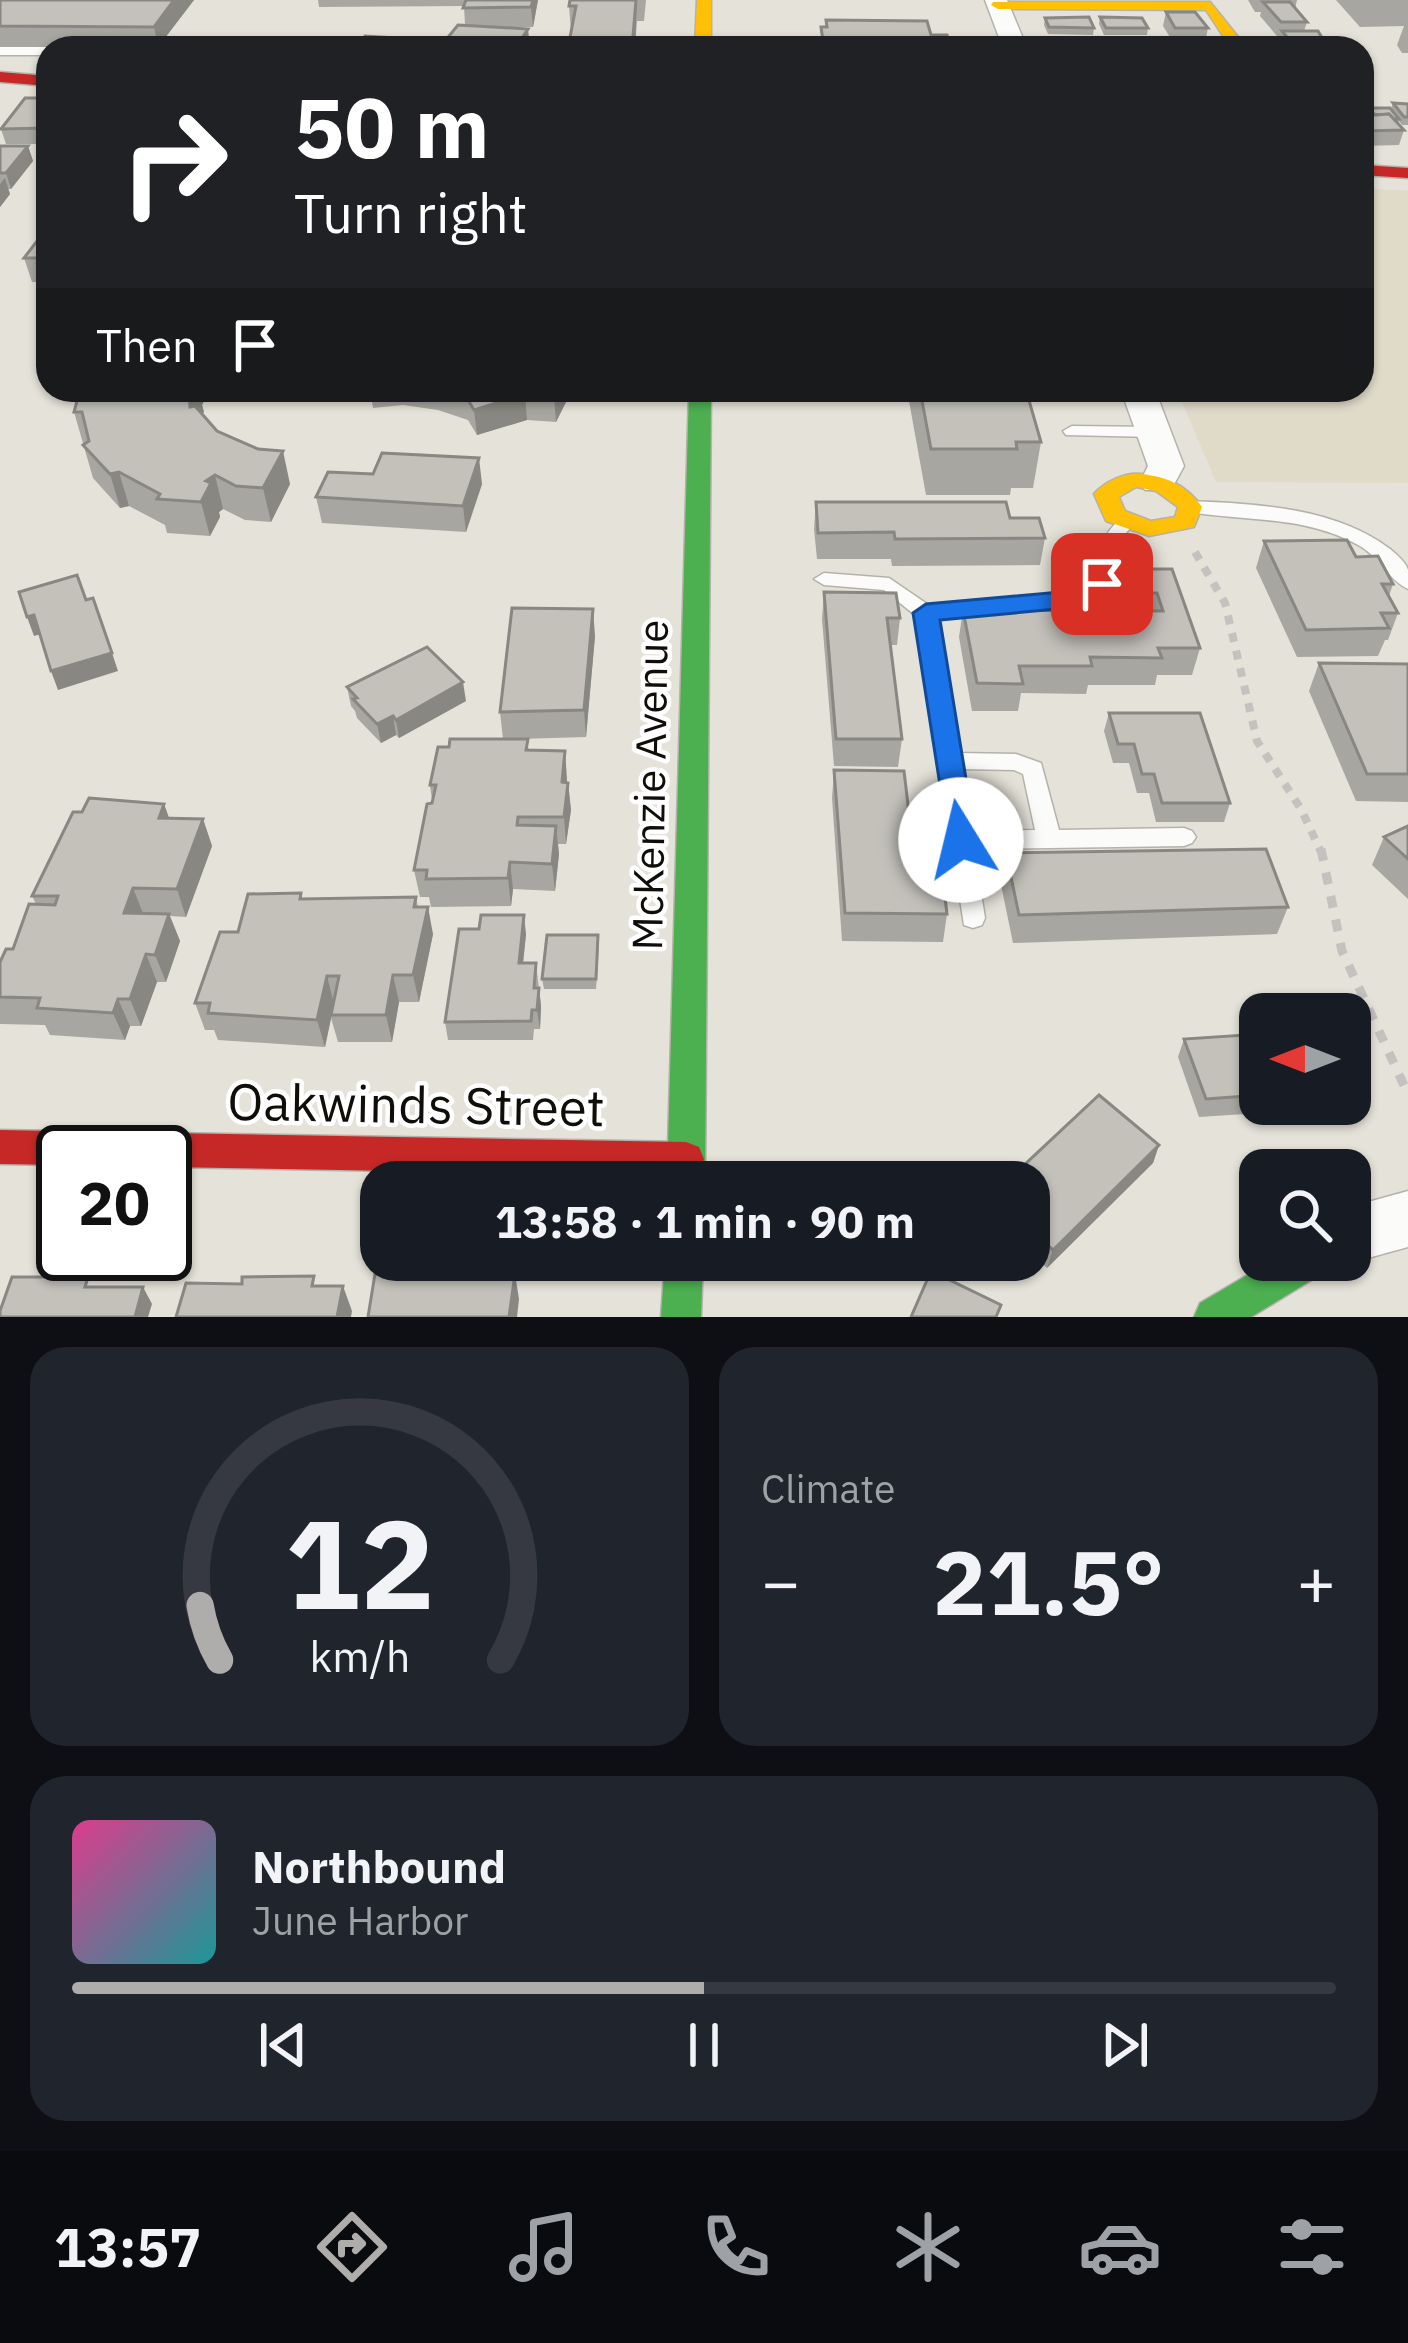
<!DOCTYPE html>
<html lang="en">
<head>
<meta charset="utf-8">
<style>
	body { margin:0; font-family:"IBM Plex Sans",sans-serif; background:#20242c; color:#f1f3f6; height:100vh; display:flex; flex-direction:column; font-size:45px; white-space:nowrap }
	* { box-sizing:border-box; margin:0 }
	p { font-size:39px; color:#9ea1a6 }
	.icon { flex:none; width:66px; height:66px; fill:none; stroke:currentColor; stroke-width:2; stroke-linecap:round; stroke-linejoin:round }
	.map { position:relative; height:1317px; overflow:hidden }
	.drawer { display:flex; flex-direction:column; gap:30px; padding:30px; background:#0d0f14; flex:1 }
	.drawer>* { flex:none }
	.banner { position:absolute; left:36px; top:36px; width:1338px; height:366px; border-radius:36px; box-shadow:0 3px 9px #0004; background:#202124; color:#fff; overflow:hidden }
	.needle { width:78px; rotate:270deg }
	.tools { position:absolute; left:1239px; top:993px; display:grid; gap:24px }
	.tools a { display:grid; place-items:center; width:132px; height:132px; border-radius:24px; background:#171b24; box-shadow:0 3px 9px #0004; font-size:60px }
	.speed { position:absolute; left:36px; top:1125px; display:flex; gap:24px; font-size:60px; font-weight:700; text-align:center }
	.speed>* { display:grid; place-content:center; width:156px; height:156px; border-radius:50%; background:#171b24; box-shadow:0 3px 9px #0004; line-height:1 }
	.speed .limit { border:6px solid #111; border-radius:18px; background:#fff; color:#111 }
	.pin { position:absolute; display:grid; place-items:center; width:102px; height:102px; color:#fff; margin:-51px; border-radius:24px; box-shadow:0 6px 18px #0006 }
	.me { position:absolute; width:132px; margin:-66px; rotate:351deg; stroke-linejoin:round; filter:drop-shadow(0 0 9px #0008) }
	.turn { display:flex; align-items:center; gap:42px; height:252px; padding:0 60px; font-size:54px }
	.turn .icon { width:156px; height:156px; stroke-width:2.5 }
	.turn b { display:block; font-size:84px; line-height:102px }
	.then { display:flex; align-items:center; height:114px; padding:0 60px; background:#0003; gap:24px; font-size:45px }
	.big { font-size:90px; font-weight:700; line-height:1.1 }
	.drawer .widget { flex:1; display:flex; flex-direction:column; justify-content:center; gap:18px; min-width:0; padding:0 42px; border-radius:36px; background:#20242c }
	.drawer .dial { align-items:center; gap:0 }
	.dial svg { height:312px; overflow:visible; fill:none; stroke:#363941; stroke-width:7; stroke-linecap:round; text-anchor:middle }
	.dial text { fill:#f1f3f6; stroke:none }
	.song { display:flex; align-items:center; gap:36px }
	.cover { width:144px; height:144px; border-radius:18px; background:linear-gradient(135deg,hsl(330 70% 55%),hsl(180 70% 35%)) }
	.played { height:12px; border-radius:6px; background:linear-gradient(90deg,#aeadac 50%,#363941 50%) }
	.keys { display:flex; justify-content:space-around; direction:ltr }
	.heat { display:flex; justify-content:space-between; align-items:center; font-size:66px; direction:ltr }
	.drawer .tiles { flex:1; display:grid; gap:30px; grid-template-columns:1fr 1fr }
	.widget:last-child { grid-column:span 2 }
	.trip { position:absolute; left:360px; top:1161px; width:690px; height:120px; border-radius:36px; background:#171b24; box-shadow:0 3px 9px #0004; font-weight:700; line-height:120px; text-align:center }
	.dock { display:flex; height:192px; justify-content:space-around; align-items:center; background:#090b0e; color:#9ea1a6 }
	.dock .icon { width:84px; height:84px }
	.dock .on { color:#aeadac }
	.dock b { font-size:54px; color:#f1f3f6 }
	.map>svg:first-child { display:block }
</style>
</head>
<body>
<div class="map">
<svg width="1408" height="1317" viewBox="0 0 1408 1317">
	<rect width="100%" height="100%" fill="#e5e2d9"/>
	<!-- built -->
	<polygon fill="#e0dac9" points="1362,188 1408,191 1408,483 1216,482 1177,390 1362,390"/>
	<g fill="none" stroke-linecap="round" stroke-linejoin="round">
		<defs>
			<g id="lane">
				<polygon points="0,47 48,47 50,48 48,55 0,55"/>
				<polygon points="1072,426 1155,427 1164,432 1155,437 1066,435 1063,431"/>
				<path d="M 1190,501 C 1257,504 1334,507 1390,549 C 1396,554 1406,562 1408,570 C 1408,576 1408,583 1408,589 C 1390,581 1379,557 1360,546 C 1304,514 1243,522 1183,511 L 1181,507 Z"/>
				<path d="M 1126,517 L 1135,523 L 1125,534 L 1112,584 L 1085,604 L 937,619 L 959,753 L 1016,754 L 1041,763 L 1059,830 L 1184,828 L 1192,831 L 1196,837 L 1192,843 L 1184,846 L 974,849 L 985,918 L 982,925 L 973,928 L 964,925 L 916,616 L 884,590 L 824,585 L 814,579 L 824,573 L 889,578 L 930,606 L 1073,593 L 1093,581 C 1100,556 1101,528 1126,517 ZM 961,769 L 1014,770 L 1023,774 L 1035,830 L 971,831 Z"/>
			</g>
			<g id="street">
				<polygon points="985,0 1007,0 1027,48 1003,48"/>
				<polygon points="1121,390 1155,390 1184,466 1171,490 1145,490 1140,482 1148,466"/>
				<polygon points="1408,1191 1408,1247 1350,1263 1342,1260 1350,1260 1350,1207"/>
			</g>
			<g id="fast">
				<polygon points="689,390 711,390 705,1182 667,1182"/>
				<polygon points="665,1260 703,1260 701,1317 661,1317"/>
				<polygon points="1273,1260 1328,1260 1323,1273 1251,1317 1194,1317 1200,1303"/>
			</g>
			<g id="slow">
				<polygon points="697,0 711,0 711,48 695,48"/>
				<polygon points="993,2 1210,2 1247,48 1231,48 1206,10 998,9 991,5"/>
				<path d="M 1141,474 C 1168,477 1186,485 1202,507 L 1194,527 L 1149,536 L 1106,521 L 1094,494 C 1104,482 1125,472 1141,474 ZM 1136,487 L 1156,491 L 1178,507 L 1175,517 L 1151,521 L 1125,511 L 1119,497 Z"/>
			</g>
			<g id="jam">
				<polygon points="0,72 48,76 48,86 0,82"/>
				<polygon points="1362,165 1408,168 1408,178 1362,175"/>
				<polygon points="0,1130 686,1142 699,1147 704,1159 699,1171 686,1176 165,1167 165,1152 63,1152 63,1165 0,1164"/>
			</g>
		</defs>
		<!-- lane casing -->
		<use href="#lane" stroke="#b5b2ab" stroke-width="3"/>
		<!-- street casing -->
		<use href="#street" stroke="#b5b2ab" stroke-width="3"/>
		<!-- fast casing -->
		<use href="#fast" stroke="#b5b2ab" stroke-width="3"/>
		<!-- slow casing -->
		<use href="#slow" stroke="#b5b2ab" stroke-width="3"/>
		<!-- jam casing -->
		<use href="#jam" stroke="#b5b2ab" stroke-width="3"/>
		<!-- path-far1 -->
		<polyline stroke="#c4c2be" stroke-width="8" stroke-dasharray="9 9" stroke-linecap="butt" points="1195,552 1225,603 1257,741 1301,809 1321,852"/>
		<!-- path -->
		<polyline stroke="#c4c2be" stroke-width="9" stroke-dasharray="12 12" stroke-linecap="butt" points="1321,849 1342,951 1408,1094"/>
		<!-- lane -->
		<use href="#lane" fill="#fbfbf9" fill-rule="evenodd"/>
		<!-- street -->
		<use href="#street" fill="#fbfbf9" fill-rule="evenodd"/>
		<!-- fast -->
		<use href="#fast" fill="#4caf50" fill-rule="evenodd"/>
		<!-- slow -->
		<use href="#slow" fill="#ffc107" fill-rule="evenodd"/>
		<!-- jam -->
		<use href="#jam" fill="#c62828" fill-rule="evenodd"/>
	</g>
	<!-- wall -->
	<g fill="#a8a6a0">
		<polygon points="0,0 194,0 158,47 0,47"/>
		<polygon points="318,0 538,0 533,27 504,28 445,41 465,25 464,6 319,7"/>
		<polygon points="570,0 646,0 644,21 637,21 635,48 568,48 571,32 569,6"/>
		<polygon points="1248,0 1297,0 1295,9 1307,22 1304,31 1328,48 1281,48 1279,45 1281,36 1277,36 1260,16 1261,12 1255,12"/>
		<polygon points="1336,0 1408,0 1408,53 1402,53 1397,45 1404,26 1360,27"/>
		<polygon points="1166,12 1208,28 1205,42 1201,42 1206,48 1178,48 1180,42 1173,42 1163,26"/>
		<polygon points="1100,17 1148,28 1147,35 1104,35 1099,24"/>
		<polygon points="1045,18 1094,28 1093,35 1048,34 1044,25"/>
		<polygon points="48,98 48,144 6,144 1,129"/>
		<polygon points="1393,103 1408,104 1408,125 1402,125 1399,121 1398,124 1404,130 1399,145 1362,146 1362,116 1367,116 1369,108 1391,109"/>
		<polygon points="0,146 28,146 33,161 11,189 8,189 10,194 0,207"/>
		<polygon points="48,232 48,286 46,286 45,282 32,282 24,258"/>
		<polygon points="370,390 570,390 570,394 556,422 527,420 477,435 468,420 438,410 403,405 373,408"/>
		<polygon points="802,390 856,390 856,396 803,396"/>
		<polygon points="907,390 1026,390 1041,442 1033,488 1011,488 1010,495 926,495"/>
		<polygon points="205,399 202,405 204,412 202,414 217,431 290,484 271,522 245,520 223,509 219,512 220,517 210,536 167,533 165,525 129,506 120,508 93,478 74,412"/>
		<polygon points="373,474 482,484 466,532 322,523 316,497"/>
		<polygon points="816,502 1010,518 1045,538 1040,565 892,566 891,559 817,559 814,529"/>
		<polygon points="1264,541 1356,557 1393,584 1389,596 1398,613 1388,640 1385,640 1378,656 1297,657 1256,568"/>
		<polygon points="1135,569 1172,569 1200,648 1192,675 1157,675 1155,685 1088,685 1086,694 1021,693 1018,711 972,711 959,637 963,610 1133,611 1128,596"/>
		<polygon points="824,592 900,618 897,645 890,645 902,739 898,767 834,766 822,619"/>
		<polygon points="595,636 586,737 518,739 568,783 571,810 566,844 558,844 559,854 555,891 513,889 511,906 431,907 429,897 420,897 414,870 432,800 430,785 449,747 503,739 500,712"/>
		<polygon points="1319,663 1408,664 1408,802 1356,801 1309,691"/>
		<polygon points="347,687 466,701 399,738 396,735 381,743 357,718 355,711 351,706"/>
		<polygon points="1109,713 1230,803 1224,822 1156,822 1149,793 1137,793 1129,763 1113,763 1104,731"/>
		<polygon points="834,770 917,881 947,914 943,942 842,941 832,798"/>
		<polygon points="164,804 169,818 203,819 212,846 186,917 170,916 180,941 166,982 157,982 141,1026 130,1026 125,1040 50,1035 45,1025 0,1024 0,962 13,949 36,904 32,896 82,812"/>
		<polygon points="1408,826 1408,899 1372,865 1384,837"/>
		<polygon points="1006,853 1288,907 1277,934 1013,943 1000,880"/>
		<polygon points="301,893 302,899 416,897 418,907 433,934 419,1002 399,1002 392,1042 338,1042 331,1018 325,1047 218,1040 214,1030 205,1030 195,1003 238,932"/>
		<polygon points="526,934 523,963 536,963 541,1006 540,1029 534,1029 533,1040 448,1040 445,1022"/>
		<polygon points="599,945 596,989 544,989 542,979"/>
		<polygon points="1260,1034 1260,1104 1350,1104 1350,1070 1358,1089 1349,1107 1199,1117 1178,1057 1184,1039"/>
		<polygon points="1159,1145 1153,1163 1047,1268 1029,1251 1029,1182"/>
	</g>
	<!-- shaded-wall -->
	<g fill="#888782">
		<polygon points="174,0 194,0 158,47 154,27"/>
		<polygon points="533,0 538,0 533,27 531,7"/>
		<polygon points="637,0 635,48 632,48"/>
		<polygon points="528,29 530,48 515,48"/>
		<polygon points="28,146 33,161 11,189 6,173"/>
		<polygon points="5,178 10,194 0,207 0,184"/>
		<polygon points="189,390 218,390 205,399 202,405 204,412 198,418 190,407"/>
		<polygon points="557,390 570,390 570,394 556,422 554,396"/>
		<polygon points="525,394 527,420 477,435 474,410"/>
		<polygon points="283,451 290,484 271,522 263,488"/>
		<polygon points="479,458 482,484 466,532 463,506"/>
		<polygon points="119,472 129,506 120,508 110,474"/>
		<polygon points="215,475 223,509 219,512 220,517 210,536 201,502 206,481"/>
		<polygon points="593,609 595,636 586,737 584,710"/>
		<polygon points="34,615 41,634 34,636 27,617"/>
		<polygon points="112,653 118,671 58,690 51,671"/>
		<polygon points="463,682 466,701 399,738 396,720"/>
		<polygon points="393,716 396,735 381,743 377,724"/>
		<polygon points="565,751 567,779 565,810 562,782"/>
		<polygon points="568,783 571,810 566,844 564,817"/>
		<polygon points="164,804 174,832 159,818"/>
		<polygon points="203,819 212,846 186,917 177,889"/>
		<polygon points="556,826 559,854 555,891 552,864"/>
		<polygon points="510,862 513,889 511,906 508,878"/>
		<polygon points="133,888 144,916 124,913"/>
		<polygon points="428,907 433,934 419,1002 413,975"/>
		<polygon points="169,914 180,941 166,982 155,955"/>
		<polygon points="524,915 526,934 521,982 519,963"/>
		<polygon points="146,954 157,982 141,1026 130,999"/>
		<polygon points="393,975 399,1002 392,1042 386,1015"/>
		<polygon points="327,976 334,1004 325,1047 317,1020"/>
		<polygon points="539,988 541,1006 540,1029 537,1010"/>
		<polygon points="118,999 130,1026 125,1040 113,1013"/>
		<polygon points="1159,1145 1153,1163 1047,1268 1053,1250"/>
		<polygon points="515,1274 519,1299 517,1317 509,1317"/>
		<polygon points="343,1286 352,1311 351,1317 337,1317"/>
		<polygon points="143,1287 152,1304 148,1317 135,1317"/>
	</g>
	<!-- building -->
	<g fill="#c3c1ba" stroke="#888782" stroke-width="3">
		<polygon points="0,0 174,0 154,27 0,26"/>
		<polygon points="466,0 533,0 531,7 463,8"/>
		<polygon points="570,0 636,0 632,48 568,48 576,6 569,6"/>
		<polygon points="1263,2 1290,2 1307,22 1281,22"/>
		<polygon points="1166,12 1195,12 1208,28 1175,28"/>
		<polygon points="1089,17 1094,28 1049,27 1045,18"/>
		<polygon points="1100,17 1142,18 1148,28 1106,28"/>
		<polygon points="826,20 927,21 931,35 947,35 951,48 824,48 821,27 827,27"/>
		<polygon points="458,25 528,29 515,48 355,48 365,36 445,41"/>
		<polygon points="1282,31 1318,31 1328,48 1296,48"/>
		<polygon points="1083,41 1118,43 1121,48 1085,48"/>
		<polygon points="1180,41 1200,41 1206,48 1183,48"/>
		<polygon points="25,98 48,98 48,106 41,120 48,120 48,128 1,129"/>
		<polygon points="1393,103 1408,104 1408,117 1404,117"/>
		<polygon points="1369,108 1390,108 1399,119 1394,119 1389,114 1375,115"/>
		<polygon points="1389,114 1404,130 1362,131 1362,116"/>
		<polygon points="0,146 28,146 6,173 0,173"/>
		<polygon points="44,232 48,232 48,262 38,262 41,258 24,258"/>
		<polygon points="80,390 189,390 190,407 195,406 217,431 258,449 283,451 263,488 236,486 215,475 206,481 211,483 201,502 157,499 160,494 119,472 110,474 83,445 89,441 82,412 74,412"/>
		<polygon points="450,390 557,390 554,396 525,394 474,410 465,395"/>
		<polygon points="920,390 1026,390 1041,442 1016,442 1017,449 931,449"/>
		<polygon points="382,453 479,458 463,506 316,497 328,472 373,474"/>
		<polygon points="816,502 1006,502 1010,518 1039,518 1045,538 895,539 894,532 818,533"/>
		<polygon points="1347,540 1356,557 1378,556 1393,584 1382,584 1398,613 1381,613 1389,628 1306,630 1264,541"/>
		<polygon points="1135,569 1172,569 1200,648 1158,648 1162,658 1090,657 1092,666 1019,666 1023,684 977,683 963,610 1163,611 1157,593 1142,593"/>
		<polygon points="77,575 86,600 93,598 112,653 51,671 34,615 27,617 19,592"/>
		<polygon points="824,592 896,593 900,618 887,618 902,739 836,739"/>
		<polygon points="512,608 593,609 584,710 500,712"/>
		<polygon points="427,647 463,682 396,720 393,716 377,724 353,699 357,698 347,687"/>
		<polygon points="1319,663 1408,664 1408,774 1367,774"/>
		<polygon points="1109,713 1200,713 1230,803 1162,803 1154,774 1142,774 1134,744 1118,744"/>
		<polygon points="450,739 528,739 526,750 565,751 562,782 568,783 564,817 518,817 517,825 556,826 552,864 510,862 508,878 426,879 427,870 414,870 427,804 432,803 436,785 430,785 438,747 449,747"/>
		<polygon points="834,770 904,771 917,881 943,881 947,914 845,913"/>
		<polygon points="89,798 164,804 159,818 203,819 177,889 133,888 124,913 169,914 155,955 146,954 130,999 118,999 113,1013 37,1008 40,998 0,997 0,962 6,949 13,949 29,904 55,905 58,896 32,896 73,812 82,812"/>
		<polygon points="1408,826 1408,859 1384,837"/>
		<polygon points="1266,849 1288,907 1019,915 1006,853"/>
		<polygon points="301,893 300,899 416,897 414,907 428,907 413,975 393,975 386,1015 331,1015 339,976 327,976 317,1020 208,1013 210,1003 195,1003 220,932 238,932 248,894"/>
		<polygon points="481,915 524,915 519,963 536,963 534,988 539,988 537,1010 532,1010 531,1021 445,1022 459,929 479,929"/>
		<polygon points="547,935 598,935 596,979 542,979"/>
		<polygon points="1260,1034 1260,1095 1206,1099 1184,1039"/>
		<polygon points="1350,1070 1358,1089 1350,1090"/>
		<polygon points="1099,1095 1159,1145 1053,1250 1029,1229 1029,1182 1006,1182"/>
		<polygon points="931,1271 1001,1305 996,1317 911,1317"/>
		<polygon points="375,1274 515,1274 509,1317 368,1317"/>
		<polygon points="314,1276 312,1286 343,1286 337,1317 176,1317 186,1283 242,1284 242,1277"/>
		<polygon points="12,1277 88,1277 85,1287 143,1287 135,1317 0,1317 0,1311"/>
	</g>
	<!-- route -->
	<polygon fill="#1a73e8" stroke="#114b97" stroke-width="3" points="1102,575 1115,584 1078,607 940,620 976,840 972,849 950,849 913,613 926,604 1072,591"/>
	<g text-anchor="middle" stroke-width="9" stroke-linejoin="round" paint-order="stroke">
		<!-- street labels -->
		<g font-size="42" fill="#100e08" stroke="#fff">
			<text transform="translate(650 785) rotate(-89)" y="15">McKenzie Avenue</text>
		</g>
		<!-- near-street labels -->
		<g font-size="51" fill="#100e08" stroke="#fff">
			<text transform="translate(416 1105) rotate(1)" y="18">Oakwinds Street</text>
		</g>
	</g>
</svg>
<div class="tools">
<a><svg class="needle" viewBox="-14 -14 28 28"><path d="M0-13l5 13h-10z" fill="#e53935"/><path d="M0 13l5-13h-10z" fill="#9ea1a6"/></svg></a>
<a><svg class="icon" aria-label="search" viewBox="0 0 24 24"><circle cx="10" cy="10" r="6"/><path d="M15 15l6 6"/></svg></a>
</div>
<div class="speed"><div class="limit">20</div></div>
<div class="pin" style="left:1102px;top:584px;background:#d93025"><svg class="icon" aria-label="arrive" viewBox="0 0 24 24"><path d="M6 21V4h12l-3 4 3 4H6"/></svg></div>
<svg class="me" style="left:961px;top:840px" viewBox="-20 -20 40 40"><circle r="19" fill="#fff"/><path d="M0-13L10 11 0 6-10 11z" fill="#1a73e8"/></svg>
<div class="trip">13:58 · 1 min · 90 m</div>
<div class="banner">
<div class="turn"><svg class="icon" aria-label="right" viewBox="0 0 24 24"><path d="M7 20v-9h11M14 6l5 5-5 5"/></svg><div><b>50 m</b>Turn right</div></div>
<div class="then">Then<svg class="icon" aria-label="arrive" viewBox="0 0 24 24"><path d="M6 21V4h12l-3 4 3 4H6"/></svg></div>
</div>
</div>
<section class="drawer">
<div class="tiles">
<div class="widget dial"><svg viewBox="0 0 100 80">
<path d="M14 69A42 42 0 1 1 86 69"/>
<path d="M14 69A42 42 0 0 1 9 55" stroke="#aeadac"/>
<text x="50" y="56" font-size="32" font-weight="700">12</text>
<text x="50" y="72" font-size="11">km/h</text>
</svg></div>
<div class="widget"><p>Climate</p>
<div class="heat"><a>−</a><b class="big">21.5°</b><a>+</a></div>
</div>
<div class="widget">
<div class="song"><i class="cover"></i><div><b>Northbound</b><p>June Harbor</p></div></div>
<div class="played"></div>
<div class="keys"><svg class="icon" aria-label="previous" viewBox="0 0 24 24"><path d="M18 5L8 12l10 7zM5 5v14"/></svg><svg class="icon" aria-label="pause" viewBox="0 0 24 24"><path d="M8 5v14M16 5v14"/></svg><svg class="icon" aria-label="next" viewBox="0 0 24 24"><path d="M6 5l10 7-10 7zM19 5v14"/></svg></div>
</div>
</div>
</section>
<nav class="dock">
<b>13:57</b>
<svg class="icon on" aria-label="directions" viewBox="0 0 24 24"><path d="M12 3l9 9-9 9-9-9zM9 14v-3h6M13 9l2 2-2 2"/></svg>
<svg class="icon" aria-label="music" viewBox="0 0 24 24"><path d="M9 18V5l10-2v13"/><circle cx="6" cy="18" r="3"/><circle cx="16" cy="16" r="3"/></svg>
<svg class="icon" aria-label="phone" viewBox="0 0 24 24"><path d="M5 4h4l2 5-3 2q2 4 5 5l2-3 5 2v4C11 20 4 13 5 4z"/></svg>
<svg class="icon" aria-label="climate" viewBox="0 0 24 24"><path d="M12 3v18M4 7l16 10M4 17L20 7"/></svg>
<svg class="icon" aria-label="car" viewBox="0 0 24 24"><path d="M5 17H2v-5l4-1 3-4h7l3 4 3 1v5h-3M9 17h6M6 11h13"/><circle cx="7" cy="17" r="2"/><circle cx="17" cy="17" r="2"/></svg>
<svg class="icon" aria-label="filters" viewBox="0 0 24 24"><path d="M4 7h16M4 17h16"/><circle cx="9" cy="7" r="2"/><circle cx="15" cy="17" r="2"/></svg>
</nav>
</body>
</html>
